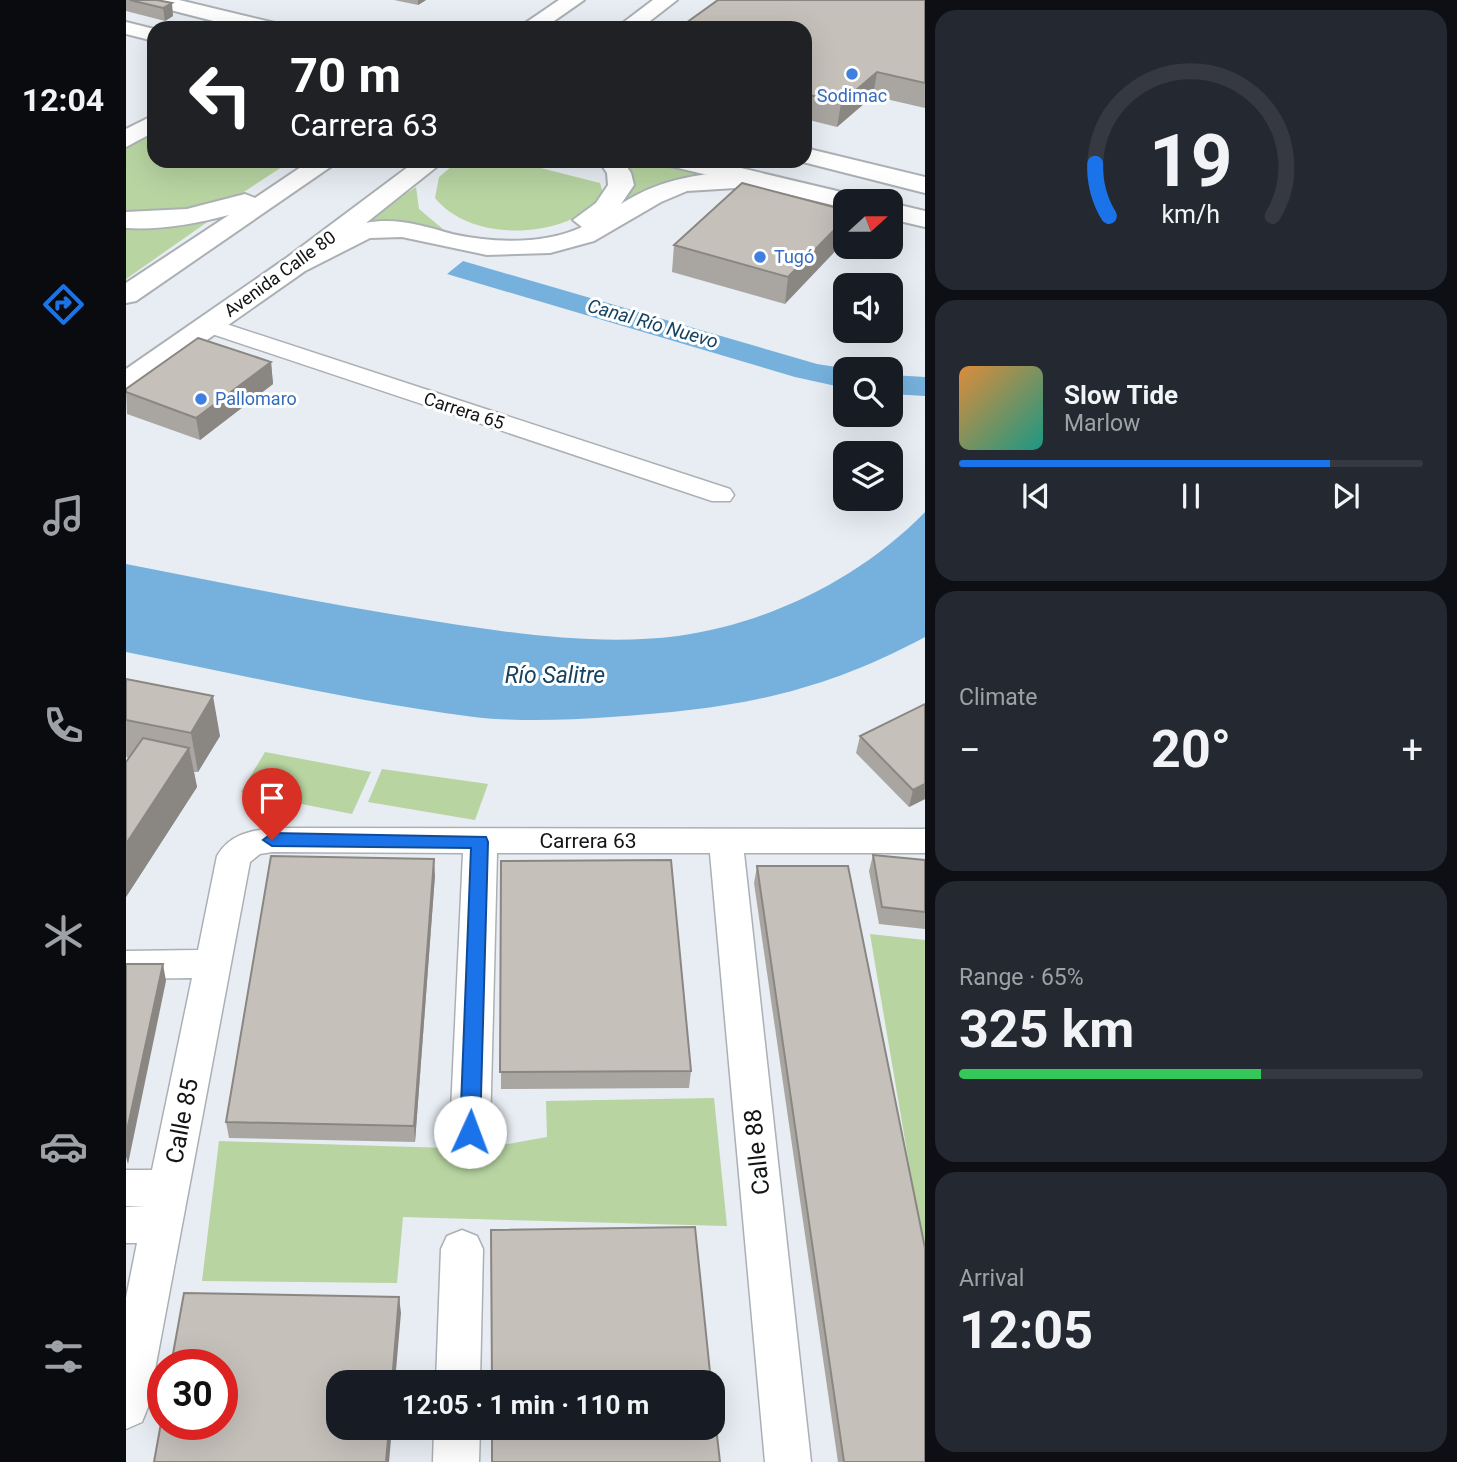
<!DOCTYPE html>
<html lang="en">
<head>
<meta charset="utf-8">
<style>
	body { margin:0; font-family:Roboto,sans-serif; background:#242831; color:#f1f3f6; height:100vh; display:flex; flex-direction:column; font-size:26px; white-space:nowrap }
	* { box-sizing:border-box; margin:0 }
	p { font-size:23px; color:#9ea1a6 }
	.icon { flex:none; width:38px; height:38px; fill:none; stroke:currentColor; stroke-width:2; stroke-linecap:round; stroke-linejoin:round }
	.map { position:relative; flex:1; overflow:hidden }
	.sheet { display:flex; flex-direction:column; gap:10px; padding:10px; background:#0d0f14; width:532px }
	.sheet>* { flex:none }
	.banner { position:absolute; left:21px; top:21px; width:665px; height:147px; border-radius:21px; box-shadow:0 7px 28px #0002; background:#202124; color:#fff; overflow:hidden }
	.needle { width:46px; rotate:69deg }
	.controls { position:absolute; left:707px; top:189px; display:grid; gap:14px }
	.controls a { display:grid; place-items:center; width:70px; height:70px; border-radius:14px; background:#171b24; box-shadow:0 7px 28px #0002; font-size:35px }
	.speed { position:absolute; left:21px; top:1349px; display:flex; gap:14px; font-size:35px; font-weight:700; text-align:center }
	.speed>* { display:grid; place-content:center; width:91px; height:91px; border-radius:50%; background:#171b24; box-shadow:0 7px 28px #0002; line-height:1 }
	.speed .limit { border:10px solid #d22; background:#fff; color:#111 }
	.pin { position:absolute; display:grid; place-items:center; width:60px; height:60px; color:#fff; margin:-72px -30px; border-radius:50% 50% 50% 0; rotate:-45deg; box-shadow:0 0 7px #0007 }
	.pin .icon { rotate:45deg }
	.me { position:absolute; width:77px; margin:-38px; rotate:2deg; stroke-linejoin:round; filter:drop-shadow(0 0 5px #0008) }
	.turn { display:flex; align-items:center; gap:24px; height:147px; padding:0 28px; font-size:32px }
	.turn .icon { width:91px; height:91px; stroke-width:2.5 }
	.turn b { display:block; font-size:49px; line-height:60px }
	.big { font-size:52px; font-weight:700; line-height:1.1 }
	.sheet .widget { flex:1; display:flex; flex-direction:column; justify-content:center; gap:10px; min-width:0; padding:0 24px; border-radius:21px; background:#242831 }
	.sheet .dial { align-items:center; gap:0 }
	.dial svg { height:182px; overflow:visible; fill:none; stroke:#363941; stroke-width:7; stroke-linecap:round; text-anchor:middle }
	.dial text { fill:#f1f3f6; stroke:none }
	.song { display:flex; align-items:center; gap:21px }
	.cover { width:84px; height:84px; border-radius:10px; background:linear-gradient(135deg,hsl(30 70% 55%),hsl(170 70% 35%)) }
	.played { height:7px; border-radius:4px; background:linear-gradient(90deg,#1a73e8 80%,#363941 80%) }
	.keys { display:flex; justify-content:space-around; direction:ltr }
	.heat { display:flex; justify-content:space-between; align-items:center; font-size:38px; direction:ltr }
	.charge { height:10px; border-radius:5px; background:linear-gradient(90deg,#34c759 65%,#363941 0) }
	.trip { position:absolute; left:200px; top:1370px; width:399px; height:70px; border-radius:21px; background:#171b24; box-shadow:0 7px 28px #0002; font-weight:700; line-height:70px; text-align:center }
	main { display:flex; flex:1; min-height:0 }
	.dock { display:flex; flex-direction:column; width:126px; justify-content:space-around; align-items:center; background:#090b0e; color:#9ea1a6 }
	.dock .icon { width:49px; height:49px }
	.dock .active { color:#1a73e8 }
	.dock b { font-size:32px; color:#f1f3f6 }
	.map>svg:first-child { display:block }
</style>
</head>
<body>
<main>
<nav class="dock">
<b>12:04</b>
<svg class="icon active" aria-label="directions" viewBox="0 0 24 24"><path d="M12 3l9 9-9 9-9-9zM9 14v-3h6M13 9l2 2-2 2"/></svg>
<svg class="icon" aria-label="music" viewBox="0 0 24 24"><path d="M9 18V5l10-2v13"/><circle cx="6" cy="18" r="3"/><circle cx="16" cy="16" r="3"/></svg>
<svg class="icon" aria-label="phone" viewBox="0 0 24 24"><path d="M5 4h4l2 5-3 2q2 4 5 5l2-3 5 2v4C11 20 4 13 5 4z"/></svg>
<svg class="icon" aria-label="climate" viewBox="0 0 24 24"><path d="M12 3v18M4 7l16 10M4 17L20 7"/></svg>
<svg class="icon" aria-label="car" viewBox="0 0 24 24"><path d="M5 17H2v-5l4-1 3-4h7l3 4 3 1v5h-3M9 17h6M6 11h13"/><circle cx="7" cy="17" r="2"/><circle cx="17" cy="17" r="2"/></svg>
<svg class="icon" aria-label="filters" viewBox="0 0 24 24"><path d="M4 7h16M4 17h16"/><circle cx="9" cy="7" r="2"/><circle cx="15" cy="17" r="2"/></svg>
</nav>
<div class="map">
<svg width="799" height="1462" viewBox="0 0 799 1462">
	<rect width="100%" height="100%" fill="#e7edf3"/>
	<!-- green -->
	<g fill="#b7d4a1">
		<polygon points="28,128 28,161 165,161 104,201 82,208 0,215 0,147"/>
		<path d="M 332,161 L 387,161 L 474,183 L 478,196 C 465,207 453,218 436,223 C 395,237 338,233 309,198 L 313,177 Z"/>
		<path d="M 501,161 L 531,161 L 598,177 L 533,185 L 494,204 C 505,188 510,179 501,161 Z"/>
		<polygon points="290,187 293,209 318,230 282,222 234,225"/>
		<polygon points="87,218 0,279 0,227"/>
		<polygon points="139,752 245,772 226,814 115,792"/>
		<polygon points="256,769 362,784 349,820 242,802"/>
		<polygon points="744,934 799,940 799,1258"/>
		<polygon points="588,1098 601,1226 277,1217 271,1283 76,1281 93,1141 353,1149 421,1137 420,1101"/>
	</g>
	<!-- water -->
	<g fill="#76b1dd">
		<polygon points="337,261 691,364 723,369 719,369 719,388 669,377 321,274"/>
		<polygon points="765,375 799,377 799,396 765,394"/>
		<path d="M 799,512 L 799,637 C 691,695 606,709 485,717 C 441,720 392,722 348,717 C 231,702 115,675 0,652 L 0,564 C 104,584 209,606 314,622 C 391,634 474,646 552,636 C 644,623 735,578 799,512 Z"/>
	</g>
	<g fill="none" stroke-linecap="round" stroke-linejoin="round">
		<defs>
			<g id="minor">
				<polygon points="82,318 604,489 608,495 604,501 586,501 74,330 70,325 74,320"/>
				<path d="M 146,828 L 799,829 L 799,853 L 618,853 L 685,1462 L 639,1462 L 584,853 L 371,853 L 364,1132 L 358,1144 L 344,1149 L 330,1144 L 324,1132 L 337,853 L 146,852 L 134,854 L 124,862 L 22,1407 L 16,1422 L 0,1429 L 0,1298 L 11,1243 L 0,1243 L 0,1207 L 19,1206 L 0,1206 L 0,1170 L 26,1170 L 66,978 L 0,979 L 0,951 L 72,950 L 91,856 C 103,835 123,831 146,828 Z"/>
				<polygon points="336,1230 351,1236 357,1249 354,1382 310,1382 315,1249 321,1236"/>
				<polygon points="308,1428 354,1428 353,1462 307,1462"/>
			</g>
			<g id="primary">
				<polygon points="18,0 53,0 149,23 152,28 115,28 21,4"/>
				<polygon points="0,22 28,29 28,41 0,34"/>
				<polygon points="679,148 799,177 799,193 673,161 679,161"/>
				<polygon points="541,161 585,161 732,196 736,201 719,201 719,208 544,166"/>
				<polygon points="765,203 799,211 799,227 765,219"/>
			</g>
			<g id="trunk">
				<polygon points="433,0 458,0 418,28 392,28"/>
				<polygon points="527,0 551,0 515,28 490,28"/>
				<polygon points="28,115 28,132 0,147 0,129"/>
				<path d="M 184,161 L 213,161 L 10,301 L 0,303 L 0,283 L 103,215 C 68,224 35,230 0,228 L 0,212 L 61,209 L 119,194 L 129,198 Z"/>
				<path d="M 290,161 L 318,161 L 240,223 C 270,217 298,226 326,234 C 367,243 418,245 456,227 L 447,220 L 470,203 L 482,185 L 481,173 L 473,161 L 497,161 L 505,173 L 508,185 L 495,204 C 537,177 577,173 626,171 L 635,174 L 639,179 L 635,184 L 626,187 L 561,191 L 535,202 L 468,241 L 424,253 L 361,255 L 276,237 L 244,238 L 179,271 L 11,389 L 0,392 L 0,369 L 159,259 Z"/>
			</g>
		</defs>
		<!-- minor casing -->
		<use href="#minor" stroke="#abb0b5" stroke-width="3"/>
		<!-- primary casing -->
		<use href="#primary" stroke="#abb0b5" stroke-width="4"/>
		<!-- trunk casing -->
		<use href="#trunk" stroke="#abb0b5" stroke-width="4"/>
		<!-- minor -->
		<use href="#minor" fill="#fff" fill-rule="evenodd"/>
		<!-- primary -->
		<use href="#primary" fill="#fff" fill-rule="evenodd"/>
		<!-- trunk -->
		<use href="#trunk" fill="#fff" fill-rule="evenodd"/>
	</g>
	<!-- wall -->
	<g fill="#a9a5a0">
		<polygon points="0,0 31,0 47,16 39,21 0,11"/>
		<polygon points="268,0 300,0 292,5"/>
		<polygon points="799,0 799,108 747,96 711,127 679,119 679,28"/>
		<polygon points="719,210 659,304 546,272 548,245"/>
		<polygon points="145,362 147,384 74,440 1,414 0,389"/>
		<polygon points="0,679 94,736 72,772 68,772 71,787 0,897 0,762 3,758 0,757"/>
		<polygon points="734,736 799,799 783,807 730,753"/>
		<polygon points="747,855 799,860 799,929 753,924 743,871"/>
		<polygon points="375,861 565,1071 563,1088 375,1089"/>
		<polygon points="631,866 799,1462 712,1462 628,883"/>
		<polygon points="309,875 289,1142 103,1138 100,1122"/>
	</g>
	<!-- shaded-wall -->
	<g fill="#8a8682">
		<polygon points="292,0 300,0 292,5"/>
		<polygon points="46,3 47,16 39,21 37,8"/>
		<polygon points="751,72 747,96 711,127 715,103"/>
		<polygon points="719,219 719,241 659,304 662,277"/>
		<polygon points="145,362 147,384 74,440 70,418"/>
		<polygon points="87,696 94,736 72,772 65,733"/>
		<polygon points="63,748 71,787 0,897 0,844"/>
		<polygon points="799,784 799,799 783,807 787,790"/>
		<polygon points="308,859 309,875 289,1142 288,1126"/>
		<polygon points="37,964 40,981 2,1164 0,1157 0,1135"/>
		<polygon points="273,1297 275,1313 269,1382 266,1382"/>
		<polygon points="263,1428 266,1428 263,1462 260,1462"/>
	</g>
	<!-- building -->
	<g fill="#c5c0ba" stroke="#8a8682" stroke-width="2">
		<polygon points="4,0 31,0 46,3 37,8"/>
		<polygon points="592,0 799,0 799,83 751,72 715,103 679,94 679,28 553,28"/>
		<polygon points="616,183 719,210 719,219 662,277 548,245"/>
		<polygon points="72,338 145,362 70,418 0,392 0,389"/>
		<polygon points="0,679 87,696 65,733 0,720"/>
		<polygon points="799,704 799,784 787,790 734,736"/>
		<polygon points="17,738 63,748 0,844 0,762"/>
		<polygon points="747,855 799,860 799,912 756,907"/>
		<polygon points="145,856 308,859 288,1126 100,1122"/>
		<polygon points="545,860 565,1071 374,1072 375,861"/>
		<polygon points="631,866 722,866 799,1248 799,1462 718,1462"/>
		<polygon points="0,964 37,964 0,1135"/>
		<polygon points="569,1227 585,1382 366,1382 365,1230"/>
		<polygon points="58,1293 273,1297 266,1382 212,1382 212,1428 263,1428 260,1462 28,1462 37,1412 37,1424 96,1424 96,1365 45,1365"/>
		<polygon points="586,1391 594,1462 366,1462 366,1428 586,1428"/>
	</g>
	<!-- route -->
	<polygon fill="#1a73e8" stroke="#114b97" stroke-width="2" points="146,833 360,837 362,842 354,1132 351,1138 344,1140 337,1138 334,1132 345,848 146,846 137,840"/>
	<!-- markers -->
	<g fill="#3f7fe0" stroke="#fff" stroke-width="2.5">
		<circle cx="726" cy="74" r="7"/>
		<circle cx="634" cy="257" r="7"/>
		<circle cx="75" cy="399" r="7"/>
	</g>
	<g text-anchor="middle" stroke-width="6" stroke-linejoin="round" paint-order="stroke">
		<!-- far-shop labels -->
		<g font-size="18" fill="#366cbe" stroke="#fff" text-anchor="start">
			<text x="726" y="102" text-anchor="middle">Sodimac</text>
			<text x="648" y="263">Tugó</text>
			<text x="89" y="405">Pallomaro</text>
		</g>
		<!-- far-street labels -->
		<g font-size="18" fill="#121416" stroke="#fff">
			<text transform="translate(154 274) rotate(-36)" y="6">Avenida Calle 80</text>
			<text transform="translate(338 411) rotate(18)" y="6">Carrera 65</text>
		</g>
		<!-- far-water labels -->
		<g font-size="19" font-style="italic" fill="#164361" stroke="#fff">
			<text transform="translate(527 323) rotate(16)" y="7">Canal Río Nuevo</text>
		</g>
		<!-- street labels -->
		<g font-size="21" fill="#121416" stroke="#fff">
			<text x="462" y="848">Carrera 63</text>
		</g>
		<!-- water labels -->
		<g font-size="23" font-style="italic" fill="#164361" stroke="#fff">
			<text x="429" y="683">Río Salitre</text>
		</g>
		<!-- near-street labels -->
		<g font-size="24" fill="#121416" stroke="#fff">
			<text transform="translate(56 1121) rotate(-79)" y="8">Calle 85</text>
			<text transform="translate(631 1152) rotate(-96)" y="8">Calle 88</text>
		</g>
	</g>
</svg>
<div class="controls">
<a><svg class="needle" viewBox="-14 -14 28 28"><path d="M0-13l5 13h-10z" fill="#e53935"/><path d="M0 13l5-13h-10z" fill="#9ea1a6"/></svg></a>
<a><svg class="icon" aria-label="sound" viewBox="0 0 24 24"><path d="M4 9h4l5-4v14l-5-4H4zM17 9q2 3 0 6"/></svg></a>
<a><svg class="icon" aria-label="search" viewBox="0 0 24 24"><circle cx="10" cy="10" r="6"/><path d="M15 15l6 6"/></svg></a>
<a><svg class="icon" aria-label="layers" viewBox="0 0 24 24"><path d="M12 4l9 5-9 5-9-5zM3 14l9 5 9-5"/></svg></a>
</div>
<div class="speed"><div class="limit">30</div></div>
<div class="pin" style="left:146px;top:840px;background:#d93025"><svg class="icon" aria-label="arrive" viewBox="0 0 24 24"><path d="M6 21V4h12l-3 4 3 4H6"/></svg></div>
<svg class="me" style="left:344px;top:1132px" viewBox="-20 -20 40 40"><circle r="19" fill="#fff"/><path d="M0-13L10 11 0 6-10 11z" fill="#1a73e8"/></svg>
<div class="trip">12:05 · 1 min · 110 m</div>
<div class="banner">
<div class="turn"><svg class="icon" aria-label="left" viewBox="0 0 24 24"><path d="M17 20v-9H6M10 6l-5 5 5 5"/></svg><div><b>70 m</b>Carrera 63</div></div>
</div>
</div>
<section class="sheet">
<div class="widget dial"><svg viewBox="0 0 100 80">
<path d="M14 69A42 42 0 1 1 86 69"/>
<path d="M14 69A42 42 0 0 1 8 46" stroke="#1a73e8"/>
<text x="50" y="56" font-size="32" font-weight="700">19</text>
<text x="50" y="72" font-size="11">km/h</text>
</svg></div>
<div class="widget">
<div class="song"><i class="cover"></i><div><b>Slow Tide</b><p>Marlow</p></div></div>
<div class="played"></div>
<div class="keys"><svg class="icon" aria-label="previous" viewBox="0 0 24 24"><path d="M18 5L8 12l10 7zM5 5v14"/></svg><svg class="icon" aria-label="pause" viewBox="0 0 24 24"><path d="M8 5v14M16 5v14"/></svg><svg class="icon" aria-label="next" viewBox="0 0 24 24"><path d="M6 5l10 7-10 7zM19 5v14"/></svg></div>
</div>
<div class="widget"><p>Climate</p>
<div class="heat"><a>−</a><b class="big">20°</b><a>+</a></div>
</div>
<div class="widget"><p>Range · 65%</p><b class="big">325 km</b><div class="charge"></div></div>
<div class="widget"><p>Arrival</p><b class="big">12:05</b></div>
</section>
</main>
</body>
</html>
